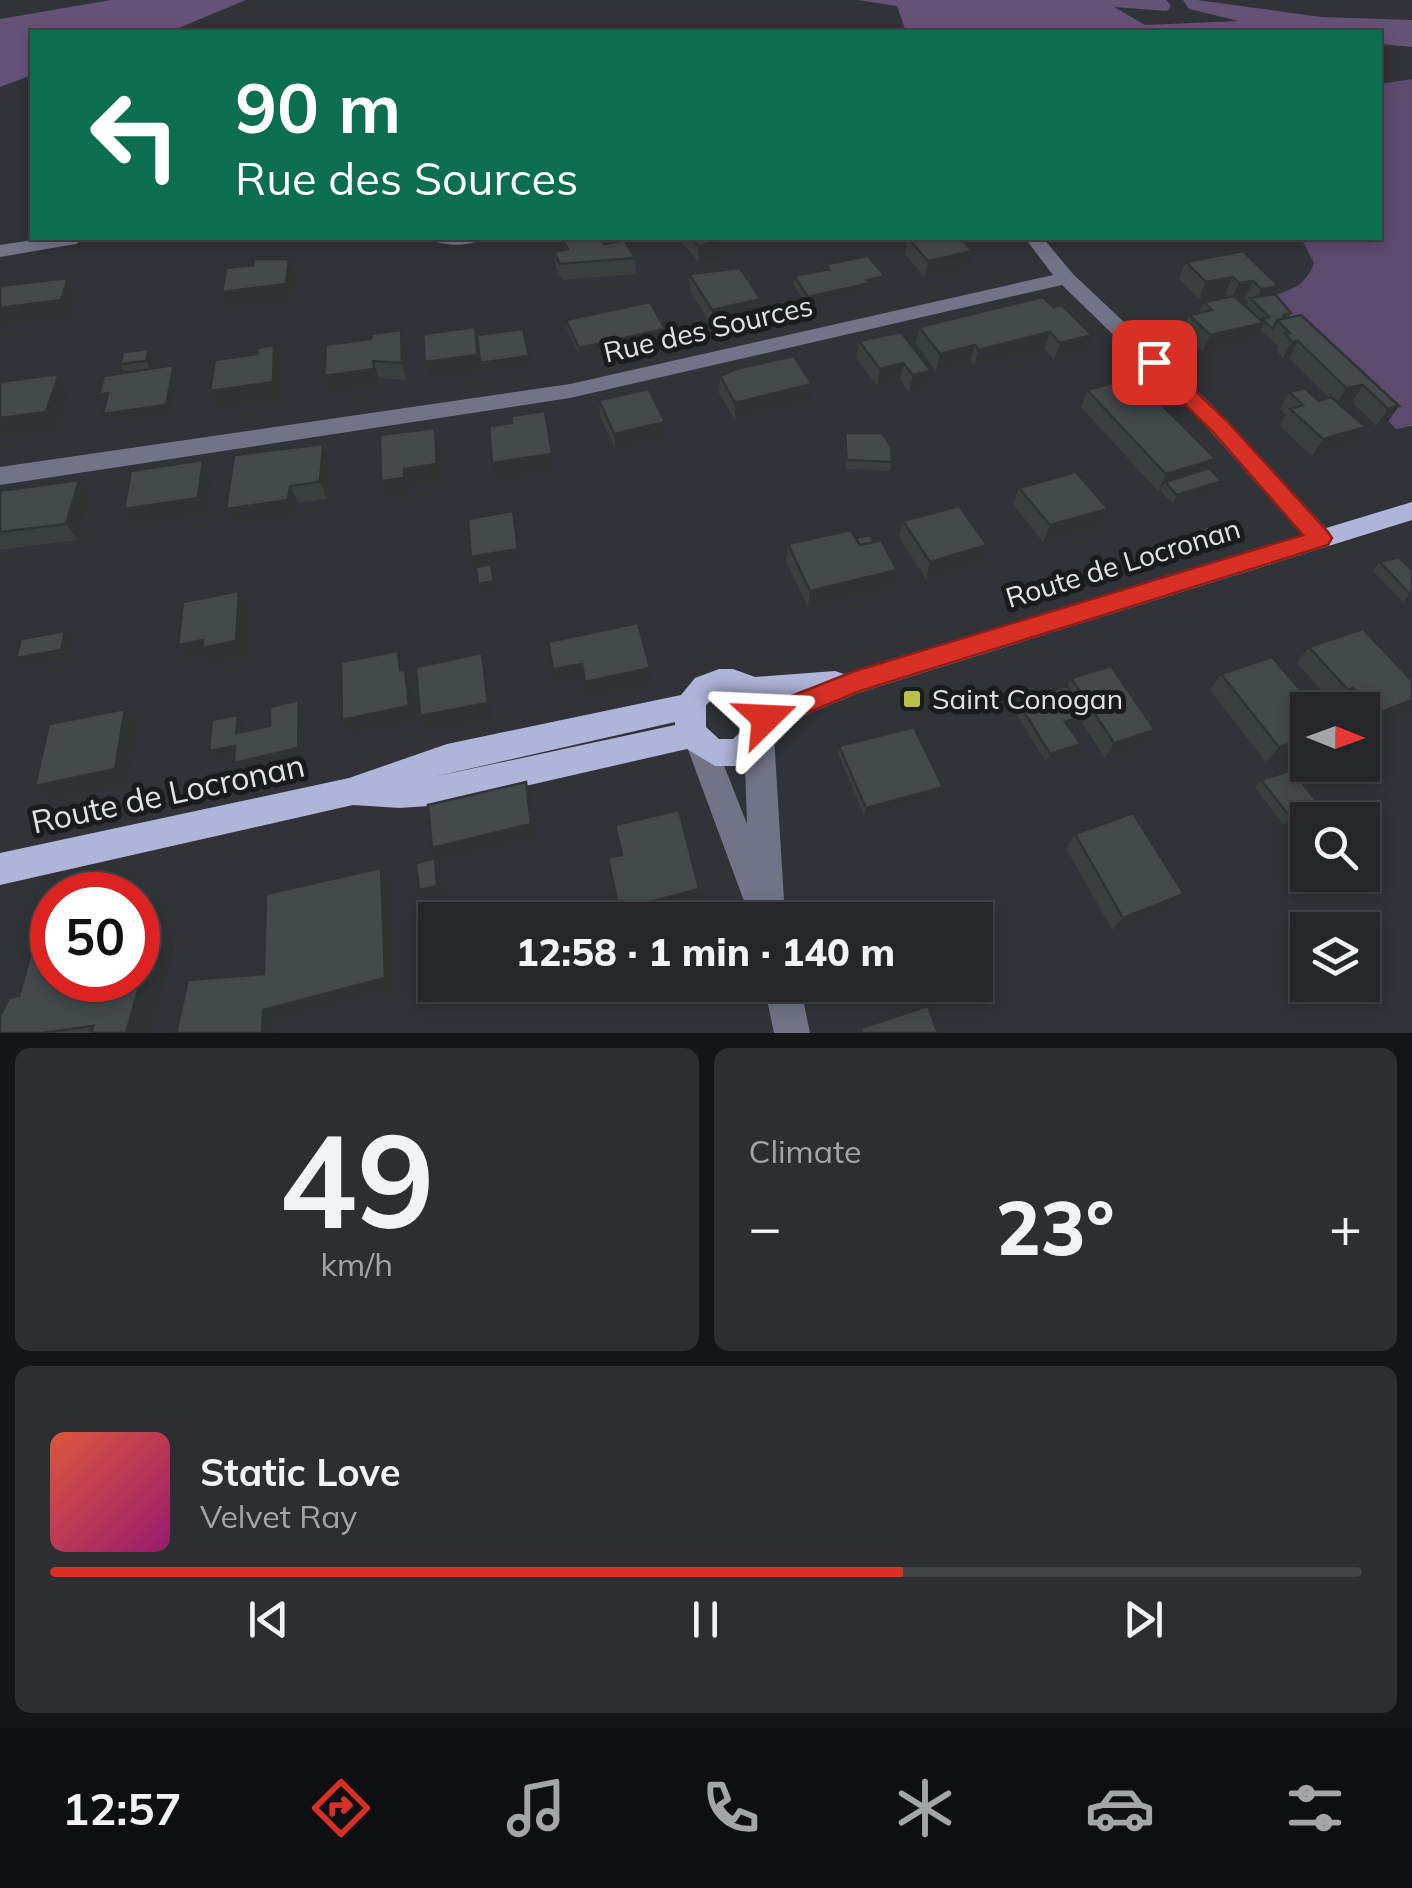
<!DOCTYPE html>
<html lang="en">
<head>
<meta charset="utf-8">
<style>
	body { margin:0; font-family:Mulish,sans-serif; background:#2c2e31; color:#f1f3f6; height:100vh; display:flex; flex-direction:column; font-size:38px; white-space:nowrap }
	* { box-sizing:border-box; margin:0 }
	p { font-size:32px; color:#a3a5a8 }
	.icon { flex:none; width:55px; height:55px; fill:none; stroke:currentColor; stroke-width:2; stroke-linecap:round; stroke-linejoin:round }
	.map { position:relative; height:1033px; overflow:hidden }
	.panel { display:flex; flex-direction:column; gap:15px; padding:15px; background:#141517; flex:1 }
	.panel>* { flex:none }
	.top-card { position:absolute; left:30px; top:30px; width:1352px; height:210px; border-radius:0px; box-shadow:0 5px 15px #0003,0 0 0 2px #414346; background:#0b6e4f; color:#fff; overflow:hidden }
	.needle { width:65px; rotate:91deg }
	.tools { position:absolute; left:1290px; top:692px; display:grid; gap:20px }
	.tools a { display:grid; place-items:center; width:90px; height:90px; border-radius:0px; background:#242629; box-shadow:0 5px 15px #0003,0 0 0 2px #414346; font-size:50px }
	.speed { position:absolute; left:30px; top:872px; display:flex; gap:20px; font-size:50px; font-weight:700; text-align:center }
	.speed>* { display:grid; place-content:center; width:130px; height:130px; border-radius:50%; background:#242629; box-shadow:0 5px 15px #0003,0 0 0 2px #414346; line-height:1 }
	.speed .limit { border:15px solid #d22; background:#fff; color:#111 }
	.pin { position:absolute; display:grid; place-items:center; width:85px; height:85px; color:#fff; margin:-42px; border-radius:20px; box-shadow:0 5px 15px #0006 }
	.me { position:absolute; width:110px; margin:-55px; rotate:69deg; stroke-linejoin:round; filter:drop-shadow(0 0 8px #0008) }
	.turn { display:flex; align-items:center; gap:35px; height:210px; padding:0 40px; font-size:45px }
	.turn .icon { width:130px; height:130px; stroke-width:2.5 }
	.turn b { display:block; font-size:70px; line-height:85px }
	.big { font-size:75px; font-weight:800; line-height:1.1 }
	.panel .tile { flex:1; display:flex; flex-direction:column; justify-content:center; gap:15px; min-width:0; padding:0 35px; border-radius:15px; background:#2c2e31 }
	.panel .dial { align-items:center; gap:0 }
	.dial b { font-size:130px; line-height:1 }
	.song { display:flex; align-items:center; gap:30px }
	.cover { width:120px; height:120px; border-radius:15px; background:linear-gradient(135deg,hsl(10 70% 55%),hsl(320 70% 35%)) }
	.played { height:10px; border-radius:5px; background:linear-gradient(90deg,#d93025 65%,#414346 65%) }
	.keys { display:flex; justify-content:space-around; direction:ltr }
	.heat { display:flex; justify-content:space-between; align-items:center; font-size:55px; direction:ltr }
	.panel .tiles { flex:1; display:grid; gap:15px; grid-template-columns:1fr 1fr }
	.tile:last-child { grid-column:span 2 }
	.trip { position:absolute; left:418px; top:902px; width:575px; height:100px; border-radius:0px; background:#242629; box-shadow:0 5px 15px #0003,0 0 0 2px #414346; font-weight:800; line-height:100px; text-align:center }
	.tabs { display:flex; height:160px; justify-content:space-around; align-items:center; background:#0e0f10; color:#a3a5a8 }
	.tabs .icon { width:70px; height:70px }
	.tabs .selected { color:#d93025 }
	.tabs b { font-size:45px; color:#f1f3f6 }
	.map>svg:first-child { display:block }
</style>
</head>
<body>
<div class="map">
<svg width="1412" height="1033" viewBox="0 0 1412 1033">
	<rect width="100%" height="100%" fill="#303337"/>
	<!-- green -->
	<path fill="#5d4b6f" d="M 1412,79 L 1412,426 L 1396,429 L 1268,297 C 1291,290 1305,287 1314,263 L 1301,238 L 1380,238 L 1380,84 Z"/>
	<!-- forest -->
	<g fill="#655277">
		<polygon points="111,0 246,0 169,32 32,32 32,75 0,87 0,19"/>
		<polygon points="857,0 1166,0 1171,6 1167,11 1114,7 1145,25 1239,21 1189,9 1183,0 1197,0 1321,17 1412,20 1412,47 1380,44 1380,32 906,32 897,6"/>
	</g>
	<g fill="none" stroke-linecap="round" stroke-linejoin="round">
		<!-- minor -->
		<g fill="#717486" fill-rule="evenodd">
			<polygon points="46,238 85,238 76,244 0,257 0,245"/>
			<path d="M 429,238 L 484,238 C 472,247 441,247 429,238 Z"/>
			<polygon points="1025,238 1043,238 1073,274 1211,404 1329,531 1333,538 1329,545 1311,545 1195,414 1062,285 570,398 0,485 0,467 570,384 1053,275"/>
			<polygon points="759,723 770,727 774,736 784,900 781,908 785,920 751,920 686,744 690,735 701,731 712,735 747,824 744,736 748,727"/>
			<polygon points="764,985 800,985 810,1033 774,1033"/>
		</g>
		<!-- major -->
		<path fill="#afb4d9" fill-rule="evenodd" d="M 1412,502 L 1412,520 L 861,692 L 776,727 L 762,752 L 737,766 L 715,766 L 687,749 L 442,805 L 400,808 L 353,805 L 0,885 L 0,853 L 349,778 L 447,744 L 681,695 L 695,678 L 719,669 L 733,669 L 755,677 L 835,671 L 844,674 ZM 719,693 L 733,693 L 746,706 L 746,727 L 733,739 L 719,739 L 706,727 L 706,705 ZM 675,722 L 675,725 L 433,777 Z"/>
	</g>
	<!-- wall -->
	<g fill="#3a3f40" fill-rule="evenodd">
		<polygon points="678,238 739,238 727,241 727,255 699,262"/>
		<polygon points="908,238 969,268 925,278 905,254"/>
		<polygon points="563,241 605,244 635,258 636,274 562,280 556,268 554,252 564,250"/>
		<path d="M 1186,262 L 1279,286 L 1275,294 L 1291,313 L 1289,318 L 1399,406 L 1387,423 L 1376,426 L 1352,402 L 1340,404 L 1366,427 L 1354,444 L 1312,456 L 1280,426 L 1286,415 L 1280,409 L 1289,392 L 1319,401 L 1329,398 L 1289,358 L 1283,358 L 1276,350 L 1278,346 L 1261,330 L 1256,340 L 1202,352 L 1181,332 L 1189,315 L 1199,312 L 1204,302 L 1229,297 L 1225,294 L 1199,298 L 1179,279 ZM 1245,298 L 1248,301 L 1246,306 L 1237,299 Z"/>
		<polygon points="826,264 884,284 870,287 869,292 808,305 793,285 794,276 825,270"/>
		<polygon points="689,274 761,299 760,316 712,327 690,290"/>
		<polygon points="1043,297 1086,352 1054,360 1044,349 974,366 970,362 936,371 916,344 919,327"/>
		<polygon points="566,320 665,329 665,337 580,356 567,329"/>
		<polygon points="401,330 406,347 406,380 379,378 379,386 330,393 324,376 371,339"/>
		<polygon points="901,332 928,388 909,392 900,380 877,386 856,358 859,341"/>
		<polygon points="153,358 151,368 179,373 170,414 108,422 106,403 104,403 125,373 120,364"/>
		<polygon points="720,376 810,401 735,420 719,393"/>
		<polygon points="1087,390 1216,459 1211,470 1222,481 1218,490 1173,504 1160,490 1158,491 1081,407"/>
		<polygon points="599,400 665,422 666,438 616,451 600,417"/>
		<polygon points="845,433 892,462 890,471 846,469 844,442"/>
		<polygon points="329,461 327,499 298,503 296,517 235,526 226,509"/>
		<polygon points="1019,488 1101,525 1043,542 1013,504"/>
		<polygon points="0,491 90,497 78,540 0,550"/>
		<polygon points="903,521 987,545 982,562 926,579 899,538"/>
		<polygon points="1187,533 1216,534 1211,543 1189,549 1182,541"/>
		<polygon points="856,538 894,587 808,607 786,561 788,544"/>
		<polygon points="1399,557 1412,600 1403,602 1373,571 1380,562"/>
		<polygon points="1309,647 1410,711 1362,729 1362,710 1345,710 1340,704 1335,706 1297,663"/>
		<polygon points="1221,674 1308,749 1266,762 1210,690"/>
		<polygon points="1071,678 1155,730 1145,745 1105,758 1082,723 1069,727 1081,744 1077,752 1046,762 1014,710 1018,702 1067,686"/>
		<polygon points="839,746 943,787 940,795 864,816 838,753"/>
		<polygon points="1261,780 1321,807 1314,814 1284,825 1255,788"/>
		<polygon points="1075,834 1184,894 1173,907 1112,930 1066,848"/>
		<polygon points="156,927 176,944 152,1033 0,1033 19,996"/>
	</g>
	<!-- shaded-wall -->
	<g fill="#303334">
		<polygon points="718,238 739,238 727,241 727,255 699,262 698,246"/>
		<polygon points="973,251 969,268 925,278 928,261"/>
		<polygon points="289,259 295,276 292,301 229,309 222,292"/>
		<polygon points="885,276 884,284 870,287 869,292 808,305 808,297"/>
		<polygon points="1233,277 1225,294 1199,298 1206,282"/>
		<polygon points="68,278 77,294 71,317 0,326 0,308"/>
		<polygon points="1253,281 1245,298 1231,300 1239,283"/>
		<polygon points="1279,286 1271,302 1255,303 1261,289"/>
		<polygon points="761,299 760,316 712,327 712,310"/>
		<polygon points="1264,323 1256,340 1202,352 1210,335"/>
		<polygon points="475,327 479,344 529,356 530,365 430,379 425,362"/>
		<polygon points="665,329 665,337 580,356 579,348"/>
		<polygon points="401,330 406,347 406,380 402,363"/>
		<polygon points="1050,332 1044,349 974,366 978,350"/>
		<polygon points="1092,335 1086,352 1054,360 1060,343"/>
		<polygon points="1298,341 1289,358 1283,358 1292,342"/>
		<polygon points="274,345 281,362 280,399 218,408 210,391"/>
		<polygon points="975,345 970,362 936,371 940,354"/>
		<polygon points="149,349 153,358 151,370 146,361"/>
		<polygon points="373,361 379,378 379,386 330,393 324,376"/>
		<polygon points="903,363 900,380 877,386 880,369"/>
		<polygon points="174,365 179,373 170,414 108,422 103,414"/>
		<polygon points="931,371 928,388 909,392 913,375"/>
		<polygon points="59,374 69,391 57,429 0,437 0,418"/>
		<polygon points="812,384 810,401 735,420 735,403"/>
		<polygon points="1363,385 1352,402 1336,405 1346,388"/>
		<polygon points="108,393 113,402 104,403 99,395"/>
		<polygon points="1399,406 1387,423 1376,426 1388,409"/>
		<polygon points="545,411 554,471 496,480 492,463"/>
		<polygon points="665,422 666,438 616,451 614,434"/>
		<polygon points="1366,427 1354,444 1312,456 1323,439"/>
		<polygon points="435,428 440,445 442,481 409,486 409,495 387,498 381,481 404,469"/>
		<polygon points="323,444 329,461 327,499 320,482"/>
		<polygon points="1216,459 1208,476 1165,482 1160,490 1158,491 1166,474"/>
		<polygon points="203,460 212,477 207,514 135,526 124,509"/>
		<polygon points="79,480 90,497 78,540 66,524"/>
		<polygon points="1222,481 1218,490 1173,504 1177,495"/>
		<polygon points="290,486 298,503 296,517 235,526 226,509"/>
		<polygon points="1108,509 1101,525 1043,542 1050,525"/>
		<polygon points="515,520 520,557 474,566 471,557"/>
		<polygon points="1216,534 1211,543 1189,549 1194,541"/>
		<polygon points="987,545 982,562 926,579 930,562"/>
		<polygon points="491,564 496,590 480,593 478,584"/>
		<polygon points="897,570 894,587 808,607 810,591"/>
		<polygon points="239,591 249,608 246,657 212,664 207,657 189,661 178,645"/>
		<polygon points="1412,593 1412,600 1403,602 1410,594"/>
		<polygon points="65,631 72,639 67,658 23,666 16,658"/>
		<polygon points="398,651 404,667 406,686 400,670"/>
		<polygon points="482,653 486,669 492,719 427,732 420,716"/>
		<polygon points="582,664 584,679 556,685 553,669"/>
		<polygon points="650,668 651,684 588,697 585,682"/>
		<polygon points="405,670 412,686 415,722 350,735 342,720"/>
		<polygon points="1353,688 1340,704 1335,706 1348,690"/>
		<polygon points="299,700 303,708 303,756 240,771 234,763"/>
		<polygon points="1412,700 1412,709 1410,711 1362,729 1376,714"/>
		<polygon points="125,709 137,725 128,784 50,800 35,786"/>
		<polygon points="238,715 243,722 241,741 236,733"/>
		<polygon points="1087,715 1082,723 1061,730 1065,722"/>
		<polygon points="1155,730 1145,745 1105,758 1114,743"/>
		<polygon points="1308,738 1308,749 1266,762 1279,747"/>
		<polygon points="1081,744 1077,752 1046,762 1050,754"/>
		<polygon points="235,746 241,754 214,759 209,751"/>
		<polygon points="526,782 530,796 535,838 439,862 432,848"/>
		<polygon points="943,787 940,795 864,816 866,808"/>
		<polygon points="1321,807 1314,814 1284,825 1291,818"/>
		<polygon points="435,858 439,865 441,892 422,897 419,890"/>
		<polygon points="381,868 389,881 393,989 274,1021 274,1033 262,1033 263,1010"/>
		<polygon points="699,889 700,902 632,920 621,920 619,910"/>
		<polygon points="1184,894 1173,907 1112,930 1123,918"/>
		<polygon points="156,927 176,944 152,1033 126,1033"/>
	</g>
	<!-- building -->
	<g fill="#44494b" stroke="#303334" stroke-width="2.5">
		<polygon points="580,238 598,238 605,244 624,240 635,258 560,264 554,252 568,249 563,241"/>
		<polygon points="692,238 727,238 698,246"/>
		<polygon points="908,238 960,238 973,251 928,261"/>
		<polygon points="1243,251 1279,286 1261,289 1253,281 1239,283 1233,277 1206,282 1186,262"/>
		<polygon points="868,256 885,276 867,280 870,283 808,297 794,276 829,269 826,264"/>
		<polygon points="254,259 289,259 286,284 222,292 226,268 253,265"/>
		<polygon points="740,268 761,299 712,310 689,274"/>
		<polygon points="68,278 61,300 0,308 0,286"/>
		<polygon points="1275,294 1291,313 1283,315 1286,318 1277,320 1273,329 1262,319 1269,317 1250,298"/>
		<polygon points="1234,296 1264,323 1210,335 1189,315 1212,310 1204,302"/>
		<polygon points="1043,297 1053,307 1062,305 1092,335 1060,343 1050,332 978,350 975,345 940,354 919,327"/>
		<polygon points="650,302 665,329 579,348 566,320"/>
		<polygon points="1301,315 1399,406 1388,409 1363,385 1346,388 1298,341 1292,342 1285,333 1290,333 1277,320"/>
		<polygon points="475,327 478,355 425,362 423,334"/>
		<polygon points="523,329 529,356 480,363 477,335"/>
		<polygon points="401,330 402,363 373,361 374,369 324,376 326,345 371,339 372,334"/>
		<polygon points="901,332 931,371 913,375 903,363 880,369 859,341"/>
		<polygon points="274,345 273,382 210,391 215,360 257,354 258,348"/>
		<polygon points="149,349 146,361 120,364 123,352"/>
		<polygon points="794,356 812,384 735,403 720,376 736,369"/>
		<polygon points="174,365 166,405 103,414 108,393 99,395 104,376"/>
		<polygon points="59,374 46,412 0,418 0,382"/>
		<polygon points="1134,377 1216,459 1166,474 1087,390"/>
		<polygon points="1305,388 1319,401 1331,397 1366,427 1323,439 1290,409 1303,405 1289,392"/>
		<polygon points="649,389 665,422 614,434 599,400"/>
		<polygon points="545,411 552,454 492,463 489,426 512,423 511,416"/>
		<polygon points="435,428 437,464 404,469 404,478 381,481 380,435"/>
		<polygon points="845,433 882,433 891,446 892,462 847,460"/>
		<polygon points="323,444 320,482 290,486 288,500 226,509 234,455"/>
		<polygon points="203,460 198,498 124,509 131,471"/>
		<polygon points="1209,468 1222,481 1177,495 1165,482"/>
		<polygon points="1076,472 1108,509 1050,525 1019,488"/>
		<polygon points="79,480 66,524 0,532 0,491"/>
		<polygon points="959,506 987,545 930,562 903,521"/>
		<polygon points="513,511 518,549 471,557 468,519"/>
		<polygon points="1209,526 1216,534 1194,541 1187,533"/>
		<polygon points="851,530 860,545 881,540 897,570 810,591 788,544"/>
		<polygon points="870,535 874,542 860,545 856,538"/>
		<polygon points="1399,557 1412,570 1412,593 1410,594 1380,562"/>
		<polygon points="491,564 494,581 478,584 476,567"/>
		<polygon points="239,591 236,641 202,648 203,640 178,645 183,602"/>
		<polygon points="638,623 650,668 585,682 582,664 553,669 548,642"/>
		<polygon points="1363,629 1412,681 1412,700 1376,714 1353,688 1348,690 1309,647"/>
		<polygon points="65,631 61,650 16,658 21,639"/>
		<polygon points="398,651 400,670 405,670 409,706 342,720 341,662"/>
		<polygon points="482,653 488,703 420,716 416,667"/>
		<polygon points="1272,657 1317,710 1308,710 1308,738 1279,747 1221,674"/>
		<polygon points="1111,666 1155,730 1114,743 1071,678"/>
		<polygon points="1067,686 1087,715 1065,722 1081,744 1050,754 1018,702"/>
		<polygon points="299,700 298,748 234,763 235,746 209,751 212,720 238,715 236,733 270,726 270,707"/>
		<polygon points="125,709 115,769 35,786 49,724"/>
		<polygon points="914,727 943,787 866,808 839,746"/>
		<polygon points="1292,770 1321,807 1291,818 1261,780"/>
		<polygon points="526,782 531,824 432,848 428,805"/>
		<polygon points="679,810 699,889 619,910 608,858 622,855 615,825"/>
		<polygon points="1133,813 1184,894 1123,918 1075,834"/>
		<polygon points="435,858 437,886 419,890 416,863"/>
		<polygon points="381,868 385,978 263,1010 262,1033 176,1033 188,980 264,974 266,894"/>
		<polygon points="156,927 126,1033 91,1033 93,1026 42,1033 0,1033 0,1016 9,998 19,996 33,946 52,943 52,980 138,980 138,930"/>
		<polygon points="928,1006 938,1033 862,1033 861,1028"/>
	</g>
	<!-- route -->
	<polygon fill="#d93025" stroke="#8d1f18" stroke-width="2.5" points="1154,356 1161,358 1228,422 1328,532 1332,538 1328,545 860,691 766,730 756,726 752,718 756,710 855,671 1303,535 1213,432 1147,367 1144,362"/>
	<!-- markers -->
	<rect fill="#b6c149" stroke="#191b1c" stroke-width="4" x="902" y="689" width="20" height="20" rx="5"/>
	<g text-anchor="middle" stroke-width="10" stroke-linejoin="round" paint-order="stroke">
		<!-- street labels -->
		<g font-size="28" fill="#e1e3e6" stroke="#191b1c">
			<text transform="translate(708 329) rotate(-13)" y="10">Rue des Sources</text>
			<text transform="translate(1123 563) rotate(-17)" y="10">Route de Locronan</text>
		</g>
		<!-- poi labels -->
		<g font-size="28" fill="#e1e3e6" stroke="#191b1c" text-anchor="start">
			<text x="932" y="709">Saint Conogan</text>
		</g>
		<!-- near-street labels -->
		<g font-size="32" fill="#e1e3e6" stroke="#191b1c">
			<text transform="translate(168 794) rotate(-12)" y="11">Route de Locronan</text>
		</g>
	</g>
</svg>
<div class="tools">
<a><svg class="needle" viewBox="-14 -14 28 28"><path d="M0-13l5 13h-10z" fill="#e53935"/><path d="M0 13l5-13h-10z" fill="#a3a5a8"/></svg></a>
<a><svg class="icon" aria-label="search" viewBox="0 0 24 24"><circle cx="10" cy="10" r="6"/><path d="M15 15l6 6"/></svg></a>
<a><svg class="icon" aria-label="layers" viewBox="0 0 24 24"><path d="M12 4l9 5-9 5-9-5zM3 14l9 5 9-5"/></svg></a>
</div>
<div class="speed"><div class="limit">50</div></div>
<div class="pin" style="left:1154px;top:362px;background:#d93025"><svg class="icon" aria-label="arrive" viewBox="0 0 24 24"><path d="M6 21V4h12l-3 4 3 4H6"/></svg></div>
<svg class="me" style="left:766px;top:718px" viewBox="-20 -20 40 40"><path d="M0-17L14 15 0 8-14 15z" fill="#d93025" stroke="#fff" stroke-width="4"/></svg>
<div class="trip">12:58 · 1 min · 140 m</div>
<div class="top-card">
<div class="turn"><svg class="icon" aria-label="left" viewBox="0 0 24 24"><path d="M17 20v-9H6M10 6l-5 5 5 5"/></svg><div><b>90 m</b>Rue des Sources</div></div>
</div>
</div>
<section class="panel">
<div class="tiles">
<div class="tile dial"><b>49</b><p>km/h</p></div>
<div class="tile"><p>Climate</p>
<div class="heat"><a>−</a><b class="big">23°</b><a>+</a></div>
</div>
<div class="tile">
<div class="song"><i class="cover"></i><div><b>Static Love</b><p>Velvet Ray</p></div></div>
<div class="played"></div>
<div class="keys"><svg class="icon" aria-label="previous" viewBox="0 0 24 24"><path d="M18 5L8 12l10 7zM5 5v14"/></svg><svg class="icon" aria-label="pause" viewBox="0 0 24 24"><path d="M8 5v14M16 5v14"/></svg><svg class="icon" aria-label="next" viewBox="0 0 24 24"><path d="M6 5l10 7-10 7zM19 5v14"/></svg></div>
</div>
</div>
</section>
<nav class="tabs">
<b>12:57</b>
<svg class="icon selected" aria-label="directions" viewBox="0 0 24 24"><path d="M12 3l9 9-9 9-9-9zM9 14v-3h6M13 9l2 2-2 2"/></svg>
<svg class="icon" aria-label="music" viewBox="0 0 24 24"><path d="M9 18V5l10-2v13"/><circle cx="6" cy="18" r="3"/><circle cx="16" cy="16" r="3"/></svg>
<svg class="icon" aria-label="phone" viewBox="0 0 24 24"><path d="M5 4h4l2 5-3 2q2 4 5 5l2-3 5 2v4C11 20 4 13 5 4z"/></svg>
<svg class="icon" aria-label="climate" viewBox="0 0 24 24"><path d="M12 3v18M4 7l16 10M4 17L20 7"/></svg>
<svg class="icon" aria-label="car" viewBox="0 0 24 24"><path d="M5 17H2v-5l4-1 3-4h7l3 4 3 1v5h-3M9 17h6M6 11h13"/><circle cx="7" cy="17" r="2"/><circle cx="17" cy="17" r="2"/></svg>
<svg class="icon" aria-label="filters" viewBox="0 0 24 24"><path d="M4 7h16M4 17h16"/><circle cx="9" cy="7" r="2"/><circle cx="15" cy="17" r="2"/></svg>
</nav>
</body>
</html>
